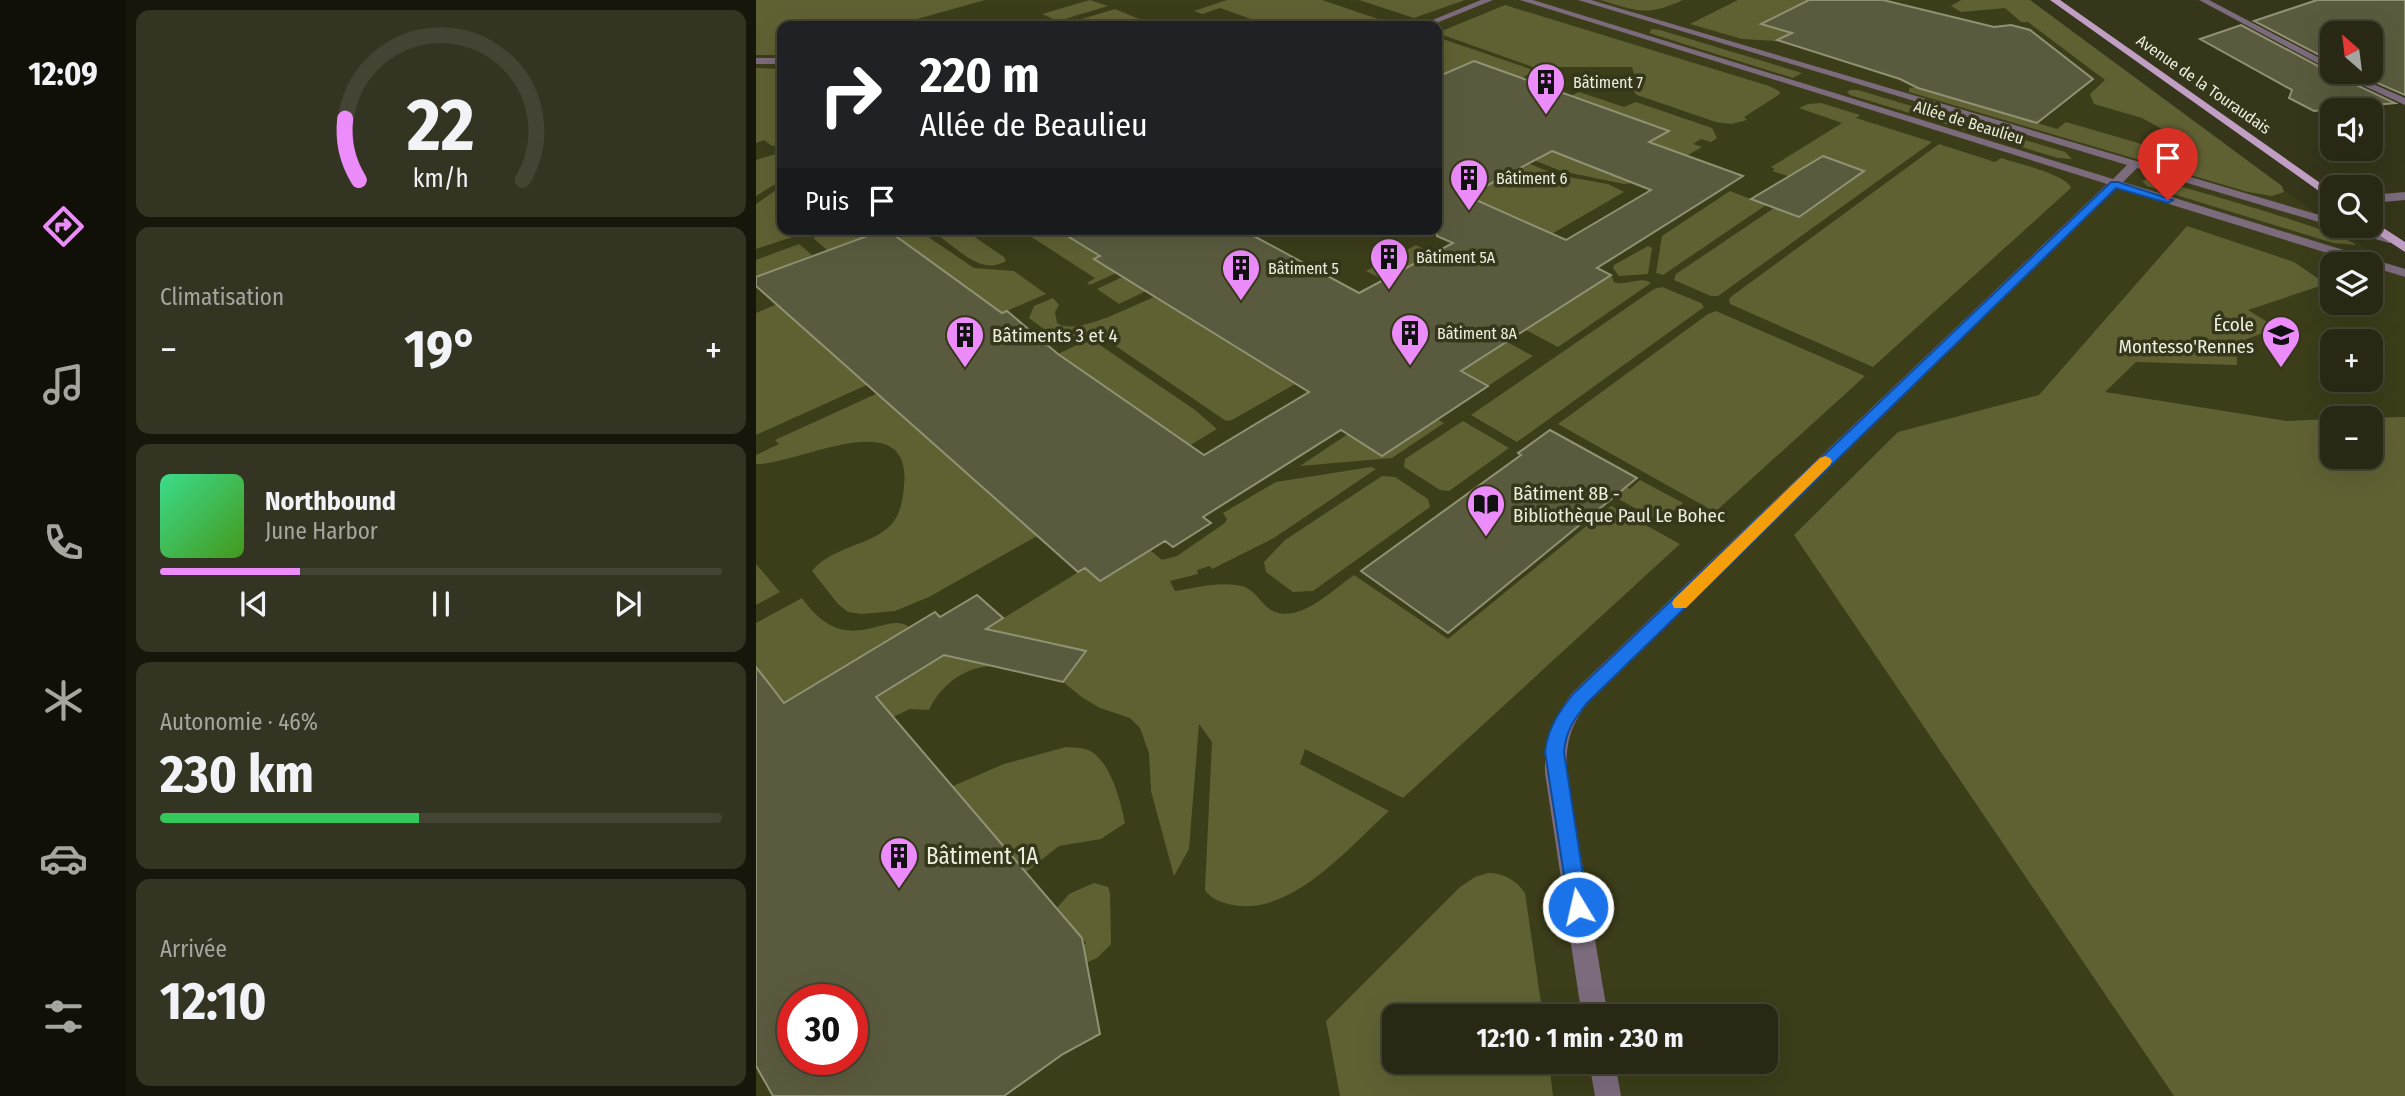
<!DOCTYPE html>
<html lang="fr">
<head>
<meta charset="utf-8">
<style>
	body { margin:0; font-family:"Fira Sans Condensed",sans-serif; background:#343422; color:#f1f3f6; height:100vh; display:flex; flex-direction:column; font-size:26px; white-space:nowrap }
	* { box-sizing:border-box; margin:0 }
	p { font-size:23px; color:#a5a6a0 }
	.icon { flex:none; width:38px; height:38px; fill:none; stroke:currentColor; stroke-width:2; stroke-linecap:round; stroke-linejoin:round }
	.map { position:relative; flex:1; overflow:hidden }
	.side { display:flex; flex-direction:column; gap:10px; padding:10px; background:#16160b; width:630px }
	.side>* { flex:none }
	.banner { position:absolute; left:21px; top:21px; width:665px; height:214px; border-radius:14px; box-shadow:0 7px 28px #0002,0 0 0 2px #444434; background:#202124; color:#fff; overflow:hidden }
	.needle { width:46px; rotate:332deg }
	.tools { position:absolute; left:1564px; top:21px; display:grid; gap:14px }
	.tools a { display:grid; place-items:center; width:63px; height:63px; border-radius:14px; background:#282814; box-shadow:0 7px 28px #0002,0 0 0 2px #444434; font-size:35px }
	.speed { position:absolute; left:21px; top:984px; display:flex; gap:14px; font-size:35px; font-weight:700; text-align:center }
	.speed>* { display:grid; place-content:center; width:91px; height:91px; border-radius:50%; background:#282814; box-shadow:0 7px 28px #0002,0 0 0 2px #444434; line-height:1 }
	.speed .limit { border:10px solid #d22; background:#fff; color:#111 }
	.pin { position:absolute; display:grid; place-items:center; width:60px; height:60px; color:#fff; margin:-72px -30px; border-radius:50% 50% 50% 0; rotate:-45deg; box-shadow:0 0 7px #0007 }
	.pin .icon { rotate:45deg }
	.me { position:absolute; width:77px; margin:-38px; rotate:351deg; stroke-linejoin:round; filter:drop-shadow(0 0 5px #0008) }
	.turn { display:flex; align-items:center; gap:24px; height:147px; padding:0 28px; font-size:32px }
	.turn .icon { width:91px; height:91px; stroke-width:2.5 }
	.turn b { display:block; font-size:49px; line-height:60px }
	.then { display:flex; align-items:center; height:66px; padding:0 28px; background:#0003; gap:14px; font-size:26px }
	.big { font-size:52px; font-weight:700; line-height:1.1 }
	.side .widget { flex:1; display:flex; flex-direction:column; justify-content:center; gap:10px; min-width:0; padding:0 24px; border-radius:14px; background:#343422 }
	.side .dial { align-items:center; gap:0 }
	.dial svg { height:182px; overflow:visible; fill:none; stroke:#444434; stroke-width:7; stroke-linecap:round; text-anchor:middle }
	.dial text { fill:#f1f3f6; stroke:none }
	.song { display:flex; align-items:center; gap:21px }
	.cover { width:84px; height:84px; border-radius:10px; background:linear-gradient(135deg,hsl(150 70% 55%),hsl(100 70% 35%)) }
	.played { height:7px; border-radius:4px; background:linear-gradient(90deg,#ec8cfa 25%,#444434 25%) }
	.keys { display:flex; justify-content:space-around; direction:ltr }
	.heat { display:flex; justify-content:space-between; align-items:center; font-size:38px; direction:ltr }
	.charge { height:10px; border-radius:5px; background:linear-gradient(90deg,#34c759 46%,#444434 0) }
	.trip { position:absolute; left:626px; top:1004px; width:396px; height:70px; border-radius:14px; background:#282814; box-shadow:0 7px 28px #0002,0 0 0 2px #444434; font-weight:700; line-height:70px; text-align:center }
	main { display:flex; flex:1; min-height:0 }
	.tab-bar { display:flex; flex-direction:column; width:126px; justify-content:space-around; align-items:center; background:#101008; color:#a5a6a0 }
	.tab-bar .icon { width:49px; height:49px }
	.tab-bar .on { color:#ec8cfa }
	.tab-bar b { font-size:32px; color:#f1f3f6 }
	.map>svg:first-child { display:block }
</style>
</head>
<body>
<main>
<nav class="tab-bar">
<b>12:09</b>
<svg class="icon on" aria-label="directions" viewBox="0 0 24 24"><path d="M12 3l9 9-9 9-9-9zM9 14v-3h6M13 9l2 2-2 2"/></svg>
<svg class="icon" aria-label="music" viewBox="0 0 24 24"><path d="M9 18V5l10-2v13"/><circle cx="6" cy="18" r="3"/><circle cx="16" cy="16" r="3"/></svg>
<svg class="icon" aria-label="phone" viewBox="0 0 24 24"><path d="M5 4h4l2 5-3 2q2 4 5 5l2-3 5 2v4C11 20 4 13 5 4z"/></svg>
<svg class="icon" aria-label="climate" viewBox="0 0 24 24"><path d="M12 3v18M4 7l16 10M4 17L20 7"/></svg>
<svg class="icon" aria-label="car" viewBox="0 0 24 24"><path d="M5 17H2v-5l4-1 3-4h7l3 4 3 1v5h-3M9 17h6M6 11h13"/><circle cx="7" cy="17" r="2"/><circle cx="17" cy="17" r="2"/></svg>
<svg class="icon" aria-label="filters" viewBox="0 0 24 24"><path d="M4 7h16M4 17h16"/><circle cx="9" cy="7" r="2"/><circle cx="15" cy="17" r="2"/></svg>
</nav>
<section class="side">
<div class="widget dial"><svg viewBox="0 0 100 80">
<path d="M14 69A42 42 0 1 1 86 69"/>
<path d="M14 69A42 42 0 0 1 8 42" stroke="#ec8cfa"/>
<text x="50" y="56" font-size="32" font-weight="700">22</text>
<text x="50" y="72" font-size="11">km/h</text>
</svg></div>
<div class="widget"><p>Climatisation</p>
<div class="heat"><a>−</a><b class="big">19°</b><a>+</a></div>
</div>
<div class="widget">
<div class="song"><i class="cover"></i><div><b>Northbound</b><p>June Harbor</p></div></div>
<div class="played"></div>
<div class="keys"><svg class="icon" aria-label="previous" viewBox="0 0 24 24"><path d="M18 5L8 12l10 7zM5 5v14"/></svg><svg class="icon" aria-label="pause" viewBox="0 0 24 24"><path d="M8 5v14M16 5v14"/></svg><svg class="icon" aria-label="next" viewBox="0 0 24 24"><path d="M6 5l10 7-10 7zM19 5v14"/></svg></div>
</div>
<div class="widget"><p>Autonomie · 46%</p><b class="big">230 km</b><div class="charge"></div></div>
<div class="widget"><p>Arrivée</p><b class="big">12:10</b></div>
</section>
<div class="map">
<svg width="1649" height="1096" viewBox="0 0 1649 1096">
	<rect width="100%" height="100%" fill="#36361b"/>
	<!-- built -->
	<path fill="#3c3d19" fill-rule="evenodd" d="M 0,0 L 1274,0 L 1577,226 L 1649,276 L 1649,1096 L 0,1096 ZM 26,26 L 681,26 L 681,229 L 26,229 ZM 1577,264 L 1615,264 L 1615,303 L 1577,303 ZM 1577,341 L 1615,341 L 1615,380 L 1577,380 ZM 1577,418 L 1615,418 L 1615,457 L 1577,457 ZM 37,999 L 96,999 L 96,1059 L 37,1059 ZM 639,1017 L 1010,1017 L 1010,1062 L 639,1062 Z"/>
	<!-- green -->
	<g fill="#606133">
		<polygon points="0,0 229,0 136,26 26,26 26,55 0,55"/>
		<polygon points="334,0 352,6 302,21 286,14"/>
		<polygon points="471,0 566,0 628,21 636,26 515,26 464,8 446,14 438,11"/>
		<polygon points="603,0 709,0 658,18"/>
		<path d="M 844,0 L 927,0 C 889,17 882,11 844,0 Z"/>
		<polygon points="982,0 1053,0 1006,24 1074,46 1061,53 1020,41 986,39 934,24"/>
		<polygon points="1205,0 1274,0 1526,186 1528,192 1516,196 1492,192 1153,92 1153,88 1161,87 1301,129 1310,122 1389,145 1406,129 1386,118 1338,104 1334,94 1349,80 1272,22 1265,22 1249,8 1205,12 1195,6"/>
		<polygon points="749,5 1013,86 1023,91 1024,94 988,117 991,120 975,124 960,122 881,95 876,89 881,83 876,67 777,67 681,33"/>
		<polygon points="359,9 393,23 381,26 309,24"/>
		<polygon points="896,29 904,30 1046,73 1037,78 893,33"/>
		<polygon points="681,37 780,71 765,78 685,75 681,74"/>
		<polygon points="0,68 26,69 26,143 16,146 8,140 0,143"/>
		<polygon points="1094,90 1102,90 1309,152 1316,159 1302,158 1094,95 1091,92"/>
		<polygon points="823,92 868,107 880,102 956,128 961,138 955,142 945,139 937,144 946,147 922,161 892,143 912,130 815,96"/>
		<polygon points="1065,103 1104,115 1100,118 1176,142 962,296 955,296 918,280 920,274 1018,208 1043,217 1107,171 1067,156 1035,177 1016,171 1019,169 1015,167 1086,123 1043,108 1052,104"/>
		<polygon points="686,128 801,175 852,184 868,192 792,236 711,196 743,179 681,152 681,131"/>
		<polygon points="741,129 865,178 872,175 877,183 868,184 805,171 722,138"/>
		<path d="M 1183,144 L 1239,162 L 1245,158 C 1259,163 1311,174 1315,188 L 1117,367 L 974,304 L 973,299 L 976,296 Z"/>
		<polygon points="26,152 26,180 0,196 0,160"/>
		<path d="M 1391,179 C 1413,181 1591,234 1600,245 L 1577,243 L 1391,186 L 1386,181 Z"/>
		<polygon points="26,186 26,229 61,229 0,249 0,204"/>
		<polygon points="974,191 1010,205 907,275 900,273 906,236"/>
		<polygon points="1431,226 1538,262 1570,284 1492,310 1521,328 1480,343 1481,365 1380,362 1349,392 1531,421 1577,419 1577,457 1615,457 1615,418 1609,418 1649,417 1649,1096 1418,1096 1038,535 1142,432 1283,395"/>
		<polygon points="82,229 128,229 71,250 57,238"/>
		<path d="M 172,229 L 207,229 L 248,257 L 250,261 C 222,278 196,241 172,229 Z"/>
		<polygon points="263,229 300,229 338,253 383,233 339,260 360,273 334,285 331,283 339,278"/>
		<polygon points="158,233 168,234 218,268 258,271 290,294 246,313 143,238"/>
		<polygon points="43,244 56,255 0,277 0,260"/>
		<polygon points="660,245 677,254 628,280 610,271"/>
		<polygon points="892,246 896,248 892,274 863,276 857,268 858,265"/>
		<path d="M 855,275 L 858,282 C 870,287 884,275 895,283 L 802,347 L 770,330 Z"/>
		<polygon points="366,277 390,291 363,304 341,289"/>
		<polygon points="906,287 945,303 948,307 761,442 715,415 898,289"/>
		<path d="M 398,297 L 524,375 L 554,358 L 548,379 L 476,420 L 470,421 L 348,338 L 296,335 L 273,318 L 278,306 L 297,298 L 303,305 L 299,312 L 301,323 C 320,337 377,305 398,297 Z"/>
		<polygon points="21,304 113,384 0,435 0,313"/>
		<polygon points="960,311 1109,376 959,512 802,424 952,314"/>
		<polygon points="338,341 439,410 461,429 373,482 418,434 302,354 325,343"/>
		<polygon points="751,342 777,356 732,386 705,371"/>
		<path d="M 122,393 L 279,514 L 281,536 L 173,597 L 139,611 L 106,614 L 92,612 L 82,604 L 56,571 C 75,547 113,546 134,526 C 144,516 147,500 148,486 C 157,400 38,466 0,464 L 0,455 L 23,444 L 19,440 Z"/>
		<polygon points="681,419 688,423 636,458 544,466 592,434 627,456"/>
		<polygon points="707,421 753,448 693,491 684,490 648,467 649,459"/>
		<path d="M 615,467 L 620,469 L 518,538 L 456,569 L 454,566 L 441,570 L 442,574 L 414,581 L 419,591 C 439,588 468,580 489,587 C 501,592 506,606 517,611 C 543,624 578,589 598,575 L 692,639 L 855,506 L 924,544 L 647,798 L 549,749 L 544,764 L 633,811 C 593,847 536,916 477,905 C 466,903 455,899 449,890 L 456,742 L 443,724 L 433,849 L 418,876 L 395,791 L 393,753 L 384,728 L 374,718 L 344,708 L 327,698 L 307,682 L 329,651 L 263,636 L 239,666 C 211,665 184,685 173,710 L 154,709 L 137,717 L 107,681 L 168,667 L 329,568 L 344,581 L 394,550 L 406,560 L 421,556 L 469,523 L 471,519 L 467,513 L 520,482 Z"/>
		<polygon points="626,476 639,477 672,499 674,507 557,591 537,592 510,572 508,562 529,540"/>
		<polygon points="884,480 927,503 904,522 852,493 864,483 874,489"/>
		<polygon points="0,564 24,592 0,605"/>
		<path d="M 46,598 C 91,662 130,609 153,627 L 28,703 L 0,667 L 0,623 Z"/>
		<path d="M 310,747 C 316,748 326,747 332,750 C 354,759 365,802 369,823 L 345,839 L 303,846 L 270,872 L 197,786 L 248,764 Z"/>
		<path d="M 732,873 C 748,873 760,880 769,893 L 787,1017 L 639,1017 L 639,1062 L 793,1062 L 797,1096 L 584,1096 L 570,1021 L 704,887 L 719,877 Z"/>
		<polygon points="338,883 352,887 354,893 355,944 341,958 280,984 330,943 301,908 313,894"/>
	</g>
	<!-- building -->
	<g fill="#5a5b3e" stroke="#919273" stroke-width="2" fill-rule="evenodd">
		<polygon points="1053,0 1127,0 1238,27 1255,25 1274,30 1337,79 1281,123 1162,88 1144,79 1021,40 1036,33 1005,24"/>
		<polygon points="1561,0 1649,0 1649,95 1596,72 1615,72 1615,33 1577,33 1577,62 1498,21"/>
		<polygon points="1485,25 1577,74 1639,103 1558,111 1533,98 1536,90 1444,39"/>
		<path d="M 718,61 L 913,131 L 893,142 L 987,176 L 841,268 L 855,275 L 705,371 L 732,386 L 626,456 L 585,430 L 447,517 L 455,523 L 417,547 L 409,541 L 344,581 L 329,568 L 322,572 L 0,286 L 0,277 L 130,229 L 246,313 L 251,311 L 302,354 L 448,455 L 553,392 L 338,259 L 344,256 L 300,229 L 485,229 L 603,293 L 697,243 L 681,236 L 681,77 ZM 796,151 L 895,190 L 810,240 L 711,196 Z"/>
		<polygon points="1067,156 1108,171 1043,217 995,199"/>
		<polygon points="794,430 881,478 692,633 605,571 765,455 762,453"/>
		<path d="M 221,595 L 247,618 L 230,629 L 330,651 L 307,682 L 188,655 L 120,697 L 326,938 L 344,1034 L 307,1054 L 248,1096 L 17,1096 L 0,1066 L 0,667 L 28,703 L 179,612 L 184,617 ZM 37,999 L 96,999 L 96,1059 L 37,1059 Z"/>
	</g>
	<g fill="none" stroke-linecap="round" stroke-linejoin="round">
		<!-- minor -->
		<g fill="#7b6b7d" fill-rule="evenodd">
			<polygon points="725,0 737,0 673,26 662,26"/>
			<path d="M 764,0 L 777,0 L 1357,179 L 1371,165 L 822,0 L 835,0 L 1577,219 L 1577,226 L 1599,226 L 1641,237 L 1641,243 L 1633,243 L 1381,168 L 1367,182 L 1649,269 L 1649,277 L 1361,188 L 830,705 C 814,727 809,745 811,773 L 852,1017 L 826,1017 L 789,773 C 788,741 797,719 816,693 L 1351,184 Z"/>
			<polygon points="1443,0 1453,0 1577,65 1578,72"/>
			<rect x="0" y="58" width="26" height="6"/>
			<polygon points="1578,72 1590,72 1649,98 1649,105"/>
			<polygon points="1649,192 1649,200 1615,203 1615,195"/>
			<polygon points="833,1062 859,1062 865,1096 839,1096"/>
		</g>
		<!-- major -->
		<g fill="#c19fc5" fill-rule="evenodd">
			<polygon points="1294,0 1304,0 1577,192 1577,201"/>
			<polygon points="1615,220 1649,242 1649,252 1611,227 1615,226"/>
		</g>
	</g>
	<!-- route -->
	<path fill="#1a73e8" stroke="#114b97" stroke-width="2" d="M 1355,182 L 1362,182 L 1417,200 L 1412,203 L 1360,188 L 830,704 C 817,721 810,731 808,752 L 832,907 L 829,914 L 822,917 L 814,914 L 789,752 C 792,728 802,713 817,694 Z"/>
	<!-- slow -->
	<polygon fill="#f59e0b" points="1069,456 1074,458 1076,461 1074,465 930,608 918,608 916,603 918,599 1064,458"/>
	<!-- icons -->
	<defs>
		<symbol id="building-pin" viewBox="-11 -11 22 30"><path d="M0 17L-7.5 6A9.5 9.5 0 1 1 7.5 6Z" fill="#ec8cfa" stroke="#36361b"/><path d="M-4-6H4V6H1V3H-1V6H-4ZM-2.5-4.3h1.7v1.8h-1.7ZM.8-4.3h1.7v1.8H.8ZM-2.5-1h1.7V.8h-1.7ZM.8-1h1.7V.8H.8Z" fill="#111"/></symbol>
		<symbol id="school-pin" viewBox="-11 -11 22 30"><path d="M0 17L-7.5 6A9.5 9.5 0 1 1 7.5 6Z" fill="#ec8cfa" stroke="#36361b"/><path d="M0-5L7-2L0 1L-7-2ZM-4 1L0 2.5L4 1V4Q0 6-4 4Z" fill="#111"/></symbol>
		<symbol id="library-pin" viewBox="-11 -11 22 30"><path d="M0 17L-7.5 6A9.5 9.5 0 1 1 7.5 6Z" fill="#ec8cfa" stroke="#36361b"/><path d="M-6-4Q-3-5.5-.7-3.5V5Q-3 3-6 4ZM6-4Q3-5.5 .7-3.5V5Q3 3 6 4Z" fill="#111"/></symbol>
	</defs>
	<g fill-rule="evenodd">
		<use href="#building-pin" x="768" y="60" width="44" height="60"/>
		<use href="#building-pin" x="691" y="156" width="44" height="60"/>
		<use href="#building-pin" x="611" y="235" width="44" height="60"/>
		<use href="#building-pin" x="463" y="246" width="44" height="60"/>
		<use href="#building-pin" x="632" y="311" width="44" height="60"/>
		<use href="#building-pin" x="187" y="313" width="44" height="60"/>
		<use href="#school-pin" x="1503" y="313" width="44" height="60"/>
		<use href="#library-pin" x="708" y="482" width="44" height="60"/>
		<use href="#building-pin" x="121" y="834" width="44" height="60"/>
	</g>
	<g text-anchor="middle" stroke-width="7" stroke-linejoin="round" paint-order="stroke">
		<!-- far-poi labels -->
		<g font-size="16" fill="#edeede" stroke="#36361b" text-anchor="start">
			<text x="817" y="88">Bâtiment 7</text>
			<text x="740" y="184">Bâtiment 6</text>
			<text x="660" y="263">Bâtiment 5A</text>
			<text x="512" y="274">Bâtiment 5</text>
			<text x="681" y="339">Bâtiment 8A</text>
		</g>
		<!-- far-street labels -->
		<g font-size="16" fill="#edeede" stroke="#36361b">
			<text transform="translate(1448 84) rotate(35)" y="6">Avenue de la Touraudais</text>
			<text transform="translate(1213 122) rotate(17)" y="6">Allée de Beaulieu</text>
		</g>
		<!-- poi labels -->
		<g font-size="19" fill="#edeede" stroke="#36361b" text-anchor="start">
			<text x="1498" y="331" text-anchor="end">École<tspan x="1498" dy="22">Montesso'Rennes</tspan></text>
			<text x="236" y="342">Bâtiments 3 et 4</text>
			<text x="757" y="500">Bâtiment 8B -<tspan x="757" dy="22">Bibliothèque Paul Le Bohec</tspan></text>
		</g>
		<!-- near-poi labels -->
		<g font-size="23" fill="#edeede" stroke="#36361b" text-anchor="start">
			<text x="170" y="864">Bâtiment 1A</text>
		</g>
	</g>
</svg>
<div class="tools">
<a><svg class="needle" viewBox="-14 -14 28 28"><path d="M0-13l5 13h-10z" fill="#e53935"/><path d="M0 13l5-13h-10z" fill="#a5a6a0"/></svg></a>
<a><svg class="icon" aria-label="sound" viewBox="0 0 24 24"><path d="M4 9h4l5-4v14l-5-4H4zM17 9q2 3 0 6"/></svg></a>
<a><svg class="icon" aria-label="search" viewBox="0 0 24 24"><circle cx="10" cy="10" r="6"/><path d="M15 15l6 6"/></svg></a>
<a><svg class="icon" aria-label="layers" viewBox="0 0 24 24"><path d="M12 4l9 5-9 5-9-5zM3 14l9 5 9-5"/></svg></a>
<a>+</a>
<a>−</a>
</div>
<div class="speed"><div class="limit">30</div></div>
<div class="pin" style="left:1412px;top:200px;background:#d93025"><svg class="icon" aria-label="arrive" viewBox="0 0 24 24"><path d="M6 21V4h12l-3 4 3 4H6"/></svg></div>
<svg class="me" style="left:822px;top:907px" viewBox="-20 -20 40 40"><circle r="17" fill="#1a73e8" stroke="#fff" stroke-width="3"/><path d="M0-11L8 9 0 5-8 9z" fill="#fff"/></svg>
<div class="trip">12:10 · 1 min · 230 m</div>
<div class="banner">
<div class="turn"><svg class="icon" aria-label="right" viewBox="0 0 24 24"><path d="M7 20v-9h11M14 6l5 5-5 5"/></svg><div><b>220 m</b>Allée de Beaulieu</div></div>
<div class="then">Puis<svg class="icon" aria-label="arrive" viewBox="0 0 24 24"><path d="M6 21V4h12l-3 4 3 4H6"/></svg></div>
</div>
</div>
</main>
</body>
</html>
